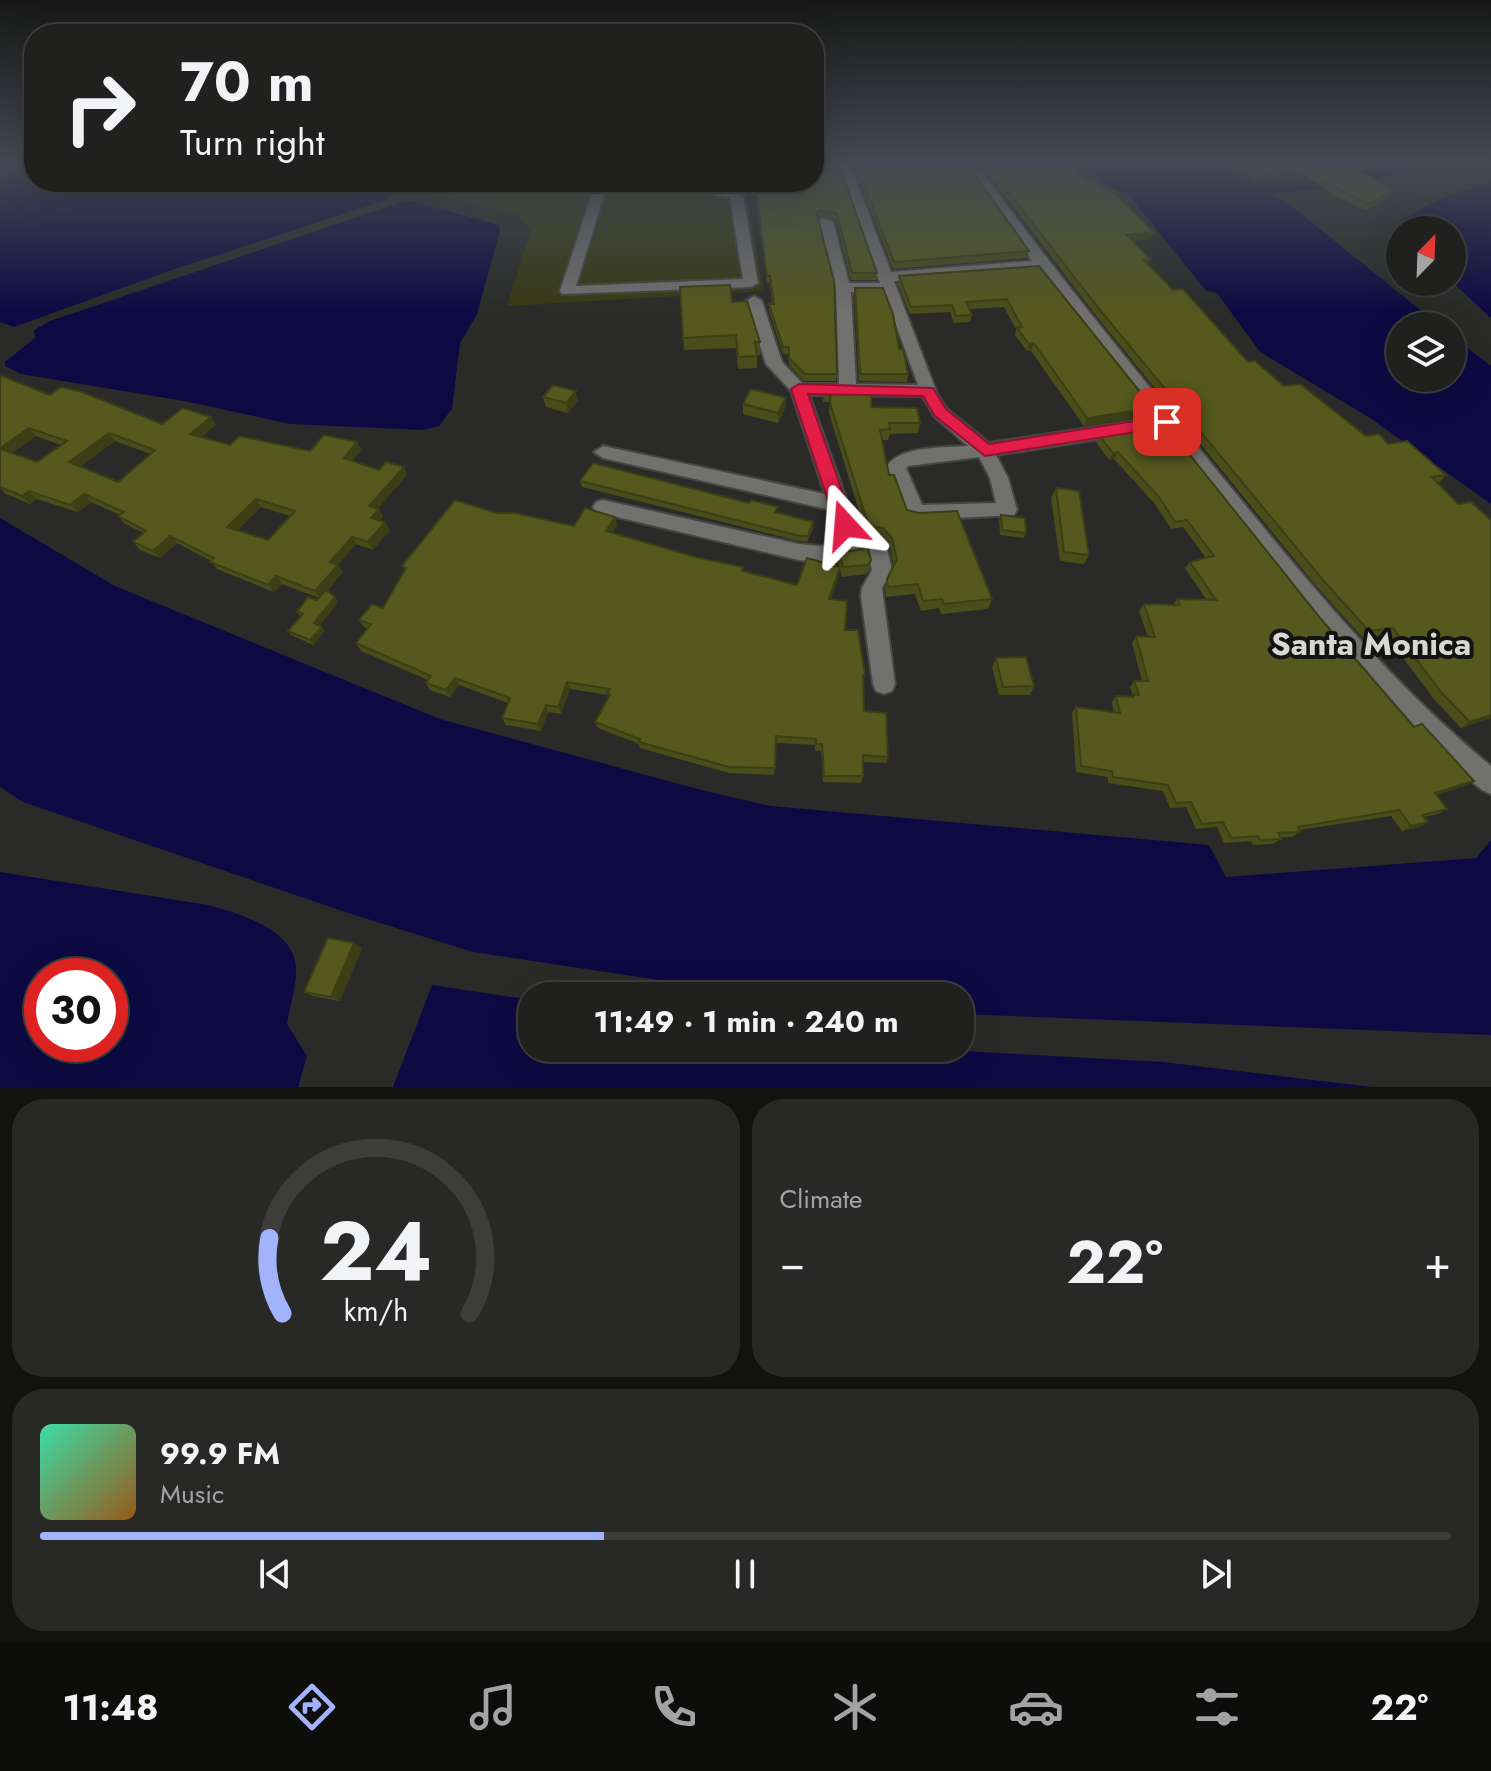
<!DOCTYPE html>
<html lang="en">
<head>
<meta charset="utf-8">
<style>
	body { margin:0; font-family:Jost,sans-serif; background:#282827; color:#f1f3f6; height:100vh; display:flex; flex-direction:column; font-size:30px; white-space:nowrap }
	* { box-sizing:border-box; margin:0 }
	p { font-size:26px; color:#a2a3a4 }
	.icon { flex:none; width:44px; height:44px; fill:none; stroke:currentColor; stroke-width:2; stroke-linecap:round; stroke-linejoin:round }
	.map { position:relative; height:1087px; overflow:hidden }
	.side { display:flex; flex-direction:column; gap:12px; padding:12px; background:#121210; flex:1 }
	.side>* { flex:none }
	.top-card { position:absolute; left:24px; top:24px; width:800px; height:168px; border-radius:32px; box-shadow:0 8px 32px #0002,0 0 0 2px #3d3e3c; background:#20201e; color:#f1f3f6; overflow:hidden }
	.needle { width:52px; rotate:23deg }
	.tools { position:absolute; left:1386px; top:216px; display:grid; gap:16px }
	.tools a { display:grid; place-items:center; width:80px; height:80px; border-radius:50%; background:#20201e; box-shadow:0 8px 32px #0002,0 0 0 2px #3d3e3c; font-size:40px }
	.speed { position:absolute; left:24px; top:958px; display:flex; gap:16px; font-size:40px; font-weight:700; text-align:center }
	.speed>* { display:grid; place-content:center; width:104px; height:104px; border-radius:50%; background:#20201e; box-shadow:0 8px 32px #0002,0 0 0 2px #3d3e3c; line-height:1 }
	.speed .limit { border:12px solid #d22; background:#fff; color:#111 }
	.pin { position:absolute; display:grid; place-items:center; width:68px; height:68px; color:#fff; margin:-34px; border-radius:16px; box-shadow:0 4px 12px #0006 }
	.me { position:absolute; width:88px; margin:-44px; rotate:341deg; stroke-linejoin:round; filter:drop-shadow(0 0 6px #0008) }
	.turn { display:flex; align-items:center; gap:28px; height:168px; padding:0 24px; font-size:36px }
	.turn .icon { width:104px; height:104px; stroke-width:2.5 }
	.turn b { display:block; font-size:56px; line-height:68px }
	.big { font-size:60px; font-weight:700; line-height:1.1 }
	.side .tile { flex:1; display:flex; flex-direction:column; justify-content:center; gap:12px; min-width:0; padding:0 28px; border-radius:32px; background:#282827 }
	.side .dial { align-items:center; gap:0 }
	.dial svg { height:208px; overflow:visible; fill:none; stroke:#3d3e3c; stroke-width:7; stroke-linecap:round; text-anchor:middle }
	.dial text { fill:#f1f3f6; stroke:none }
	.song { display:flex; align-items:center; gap:24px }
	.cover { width:96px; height:96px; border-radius:12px; background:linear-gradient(135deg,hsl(160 70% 55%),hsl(30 70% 35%)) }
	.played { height:8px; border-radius:4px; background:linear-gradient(90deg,#a2b2fd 40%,#3d3e3c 40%) }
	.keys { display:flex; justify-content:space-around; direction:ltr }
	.heat { display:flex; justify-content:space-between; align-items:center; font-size:44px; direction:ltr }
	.side .tiles { flex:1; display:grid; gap:12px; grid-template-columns:1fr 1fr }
	.tile:last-child { grid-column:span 2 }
	.trip { position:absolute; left:518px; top:982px; width:456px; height:80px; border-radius:32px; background:#20201e; box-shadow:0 8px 32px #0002,0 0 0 2px #3d3e3c; font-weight:700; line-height:80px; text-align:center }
	.tabs { display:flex; height:128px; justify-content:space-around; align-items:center; background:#0d0d0c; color:#a2a3a4 }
	.tabs .icon { width:56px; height:56px }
	.tabs .selected { color:#a2b2fd }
	.tabs b { font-size:36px; color:#f1f3f6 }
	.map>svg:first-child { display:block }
</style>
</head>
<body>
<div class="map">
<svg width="1491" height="1087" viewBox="0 0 1491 1087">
	<rect width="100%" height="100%" fill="#2a2b28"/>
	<!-- green -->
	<polygon fill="#373a11" points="424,182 725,182 727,190 746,194 764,291 507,306 531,230 517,215 433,194 438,185"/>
	<!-- water -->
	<g fill="#0d0a43" fill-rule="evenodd">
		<polygon points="0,162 34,162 34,182 403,182 401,191 383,201 172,270 14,327 0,322"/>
		<polygon points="1081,162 1225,164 1299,212 1440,326 1400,326 1400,378 1452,378 1452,336 1491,366 1491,504 1370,418 1260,352 1217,293 1206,291 1128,194 1107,187"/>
		<path d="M 1491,182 L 1491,318 L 1452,282 L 1452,230 L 1400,230 L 1400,241 L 1397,226 C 1422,202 1460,192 1491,182 Z"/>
		<polygon points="408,200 499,225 500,231 477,314 460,343 452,409 439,426 423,430 290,424 184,401 21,374 5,366 5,362 35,338 34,330 50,321"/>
		<polygon points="0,518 115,586 440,719 705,791 771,806 1209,845 1226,877 1476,858 1491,840 1491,1035 960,1014 960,996 764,996 473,952 348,913 23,802 0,787"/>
		<path d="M 0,872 L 208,905 C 238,913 294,929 296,967 C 297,985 290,1006 287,1024 L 307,1056 L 298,1087 L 0,1087 ZM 110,976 L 110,1044 L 42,1044 L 42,976 Z"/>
		<polygon points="432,985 532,1000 532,1048 906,1048 1163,1062 1372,1087 393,1087"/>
	</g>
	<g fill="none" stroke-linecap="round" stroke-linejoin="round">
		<!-- river -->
		<polygon fill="#0d0a43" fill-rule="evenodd" points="1400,162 1442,162 1432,168 1336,187 1219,200 1208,193 1219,186 1336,175"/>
		<defs>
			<g id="minor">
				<path d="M 837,162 L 849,162 L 891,272 L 1032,261 L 963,162 L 975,162 C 1052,269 1136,370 1219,473 C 1303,576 1388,681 1491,766 L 1491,794 L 1482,790 L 1445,759 L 1317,624 L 1163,429 L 996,455 L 1008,478 L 1017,510 L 1014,515 L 916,520 L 909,518 L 906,513 L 887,466 C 901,445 945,448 968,446 L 935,417 L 922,396 L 809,395 L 861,540 L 879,540 L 887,549 L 892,570 L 882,588 L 883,596 L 895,684 L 892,691 L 884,694 L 876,691 L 873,684 L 861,596 L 862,588 L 872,570 L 868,554 L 820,562 L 799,560 L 596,512 L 593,507 L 596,502 L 603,500 L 799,544 L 820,546 L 842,543 L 831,510 L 603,458 L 594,452 L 603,446 L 825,494 L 791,391 L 766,364 L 746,301 L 754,296 L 762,301 L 782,362 L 803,384 L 839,384 L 836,288 L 819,221 L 821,218 L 833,221 L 849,283 L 880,283 ZM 1038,270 L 1155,418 L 989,443 L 947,409 L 938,396 L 894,281 ZM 851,292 L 884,292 L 918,385 L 856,384 ZM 979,457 L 990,478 L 996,503 L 922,505 L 906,468 L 908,466 Z"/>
				<polygon points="596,182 608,182 576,286 743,279 730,198 714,195 713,182 725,182 725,190 743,196 758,283 751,287 562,294 560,291"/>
			</g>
		</defs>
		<!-- minor casing -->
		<use href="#minor" stroke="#464644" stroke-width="4"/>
		<!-- minor -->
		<use href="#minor" fill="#71716e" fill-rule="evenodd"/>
	</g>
	<!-- wall -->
	<g fill="#494d1a" fill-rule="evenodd">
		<polygon points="814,162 877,273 876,280 851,280 836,220 818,216 818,219 837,374 836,381 804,381 789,365 788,354 783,354 769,311 769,304 772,304 770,283 767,283 754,182 814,182"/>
		<polygon points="852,162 966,162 1029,251 1027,258 893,269"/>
		<polygon points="979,162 1069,162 1085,181 1105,191 1154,232 1151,239 1133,241 1150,259 1148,264 1173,290 1248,362 1284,386 1366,436 1388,444 1446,475 1440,482 1437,483 1491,718 1461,728 1433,698 1386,635 1362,637 1317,587 1097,317"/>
		<polygon points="1229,162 1308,162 1390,196 1366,210 1341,199 1295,170 1259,180"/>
		<polygon points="1039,266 1153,408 1149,416 1084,426 1031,351 1027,351 1015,335 1016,329 1004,307 969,309 972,315 970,322 954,323 950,312 910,314 898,284 899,276"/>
		<polygon points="680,287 732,302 760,342 760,355 757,355 757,368 738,369 736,348 684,350"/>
		<polygon points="855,288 899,349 908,374 907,382 859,381 854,295"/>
		<path d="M 0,378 L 50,395 L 162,424 L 216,425 L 201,437 L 230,445 L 310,451 L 357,442 L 361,450 L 352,461 L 379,470 L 404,467 L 407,475 L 378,508 L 383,516 L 380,520 L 390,530 L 373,550 L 356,544 L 338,565 L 343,572 L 327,591 L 338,602 L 319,626 L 325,631 L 313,645 L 291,635 L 288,631 L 301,617 L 297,612 L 319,598 L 282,584 L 274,592 L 217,569 L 211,561 L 177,543 L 160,558 L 140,550 L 133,542 L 144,533 L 125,524 L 118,516 L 120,515 L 91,502 L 78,512 L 37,499 L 30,504 L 6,494 L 0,488 ZM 36,436 L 61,445 L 37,462 L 12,453 ZM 115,441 L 151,454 L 118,482 L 80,466 ZM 261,507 L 290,516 L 268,540 L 237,530 Z"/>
		<polygon points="825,387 871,407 920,423 918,433 890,434 888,440 882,440 889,475 907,510 992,599 988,609 941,614 939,608 921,611 915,594 886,597 885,589 887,579 894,566 890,548 881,538 867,537 829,413 830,402 823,402"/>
		<polygon points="543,397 578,400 568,413 546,407"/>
		<polygon points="786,398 785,408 778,423 743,414 743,404"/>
		<polygon points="1099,435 1321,619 1414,727 1474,781 1464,786 1436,795 1447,809 1438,814 1424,817 1428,822 1419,827 1402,831 1391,816 1299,830 1300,832 1292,837 1280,837 1281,839 1273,844 1253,845 1251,841 1224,843 1217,827 1196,829 1186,807 1170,808 1163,791 1108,783 1108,777 1076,772 1072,713 1076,707 1114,713 1112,702 1116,696 1132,697 1133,696 1130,687 1134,681 1142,681 1132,643 1136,636 1148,637 1139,611 1144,604 1173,605 1177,599 1206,599 1185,568 1190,562 1206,558 1183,527 1171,529 1155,504 1114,459 1109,460 1096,442"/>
		<polygon points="580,481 778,513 813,522 813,528 807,542 799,541 582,487"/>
		<polygon points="1056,488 1089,555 1084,564 1060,561 1051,498"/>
		<polygon points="496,513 574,526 615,517 617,525 612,533 743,572 797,585 839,567 838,562 839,553 871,560 869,570 866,574 842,577 840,570 831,599 865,675 863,682 864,711 888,757 886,763 863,762 863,776 861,783 823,782 821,751 815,751 815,745 776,743 774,775 729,773 640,748 639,744 598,728 595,722 608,698 608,695 570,689 561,714 548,712 541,731 506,725 502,718 508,703 459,685 450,697 430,690 426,683 428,680 361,651 356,643 368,629 364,627 359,620 383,608 405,571 402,566"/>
		<polygon points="1001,515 1026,533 1024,538 1000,535 999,520"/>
		<polygon points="996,658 1034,686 1030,695 999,695 992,667"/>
		<polygon points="362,948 340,1001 313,996 304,992"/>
	</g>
	<!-- shaded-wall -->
	<g fill="#3c3e15">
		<polygon points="1298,165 1295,170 1259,180 1262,174"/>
		<polygon points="1393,190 1390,196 1366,210 1370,204"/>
		<polygon points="1154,232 1151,239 1124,242 1127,235"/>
		<polygon points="1034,343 1031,351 1027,351 1029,344"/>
		<polygon points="576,391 578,400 568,413 566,403"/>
		<polygon points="786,398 785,408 778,423 778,413"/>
		<polygon points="1153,408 1149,416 1084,426 1087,418"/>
		<polygon points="211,417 216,425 195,442 190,434"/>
		<polygon points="29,428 36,436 7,456 0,448"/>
		<polygon points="109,433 115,441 76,470 69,462"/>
		<polygon points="357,442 361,450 348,466 344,458"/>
		<polygon points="1118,452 1114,459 1109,460 1113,453"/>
		<polygon points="404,467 407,475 373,514 369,506"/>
		<polygon points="29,491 37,499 30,504 22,496"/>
		<polygon points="84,494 91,502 78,512 70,505"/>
		<polygon points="256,499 261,507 233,535 227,527"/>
		<polygon points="379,509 383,516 375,525 371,518"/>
		<polygon points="615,517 617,525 608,539 606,531"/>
		<polygon points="385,522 390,530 373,550 368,542"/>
		<polygon points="170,536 177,543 160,558 153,551"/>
		<polygon points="352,537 356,544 338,565 343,572 320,598 315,591 330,562"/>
		<polygon points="840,567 839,575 828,607 829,599"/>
		<polygon points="276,576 282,584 274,592 268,585"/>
		<polygon points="335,597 338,602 318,628 314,623"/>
		<polygon points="322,627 325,631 313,645 310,640"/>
		<polygon points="455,678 459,685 450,697 446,690"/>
		<polygon points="567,682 570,689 561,714 558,707"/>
		<polygon points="546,705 548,712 541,731 538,724"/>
		<polygon points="1491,715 1491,718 1461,728 1470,722"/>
		<polygon points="1474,781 1464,786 1426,798 1435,793"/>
		<polygon points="1428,822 1419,827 1402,831 1411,826"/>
		<polygon points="354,943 362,948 340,1001 331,997"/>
	</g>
	<!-- building -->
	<g fill="#55591e" stroke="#3c3e15" stroke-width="2" fill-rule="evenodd">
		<polygon points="814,162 838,162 877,273 852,273 837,213 819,210 817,215 834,281 837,374 805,374 789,358 789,347 783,347 769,304 774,304 770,276 767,276 755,182 814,182"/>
		<polygon points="855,162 966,162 1029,251 894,262"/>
		<polygon points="985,162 1069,162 1085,181 1094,180 1105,191 1112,191 1154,232 1127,235 1150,259 1144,260 1173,290 1183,289 1248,362 1255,361 1284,386 1300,384 1366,436 1379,434 1388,444 1407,441 1446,475 1432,477 1458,504 1471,502 1491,520 1491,715 1470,722 1441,692 1393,628 1369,631 1323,580 1100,310"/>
		<polygon points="1241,162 1308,162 1312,165 1316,162 1343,162 1393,190 1370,204 1345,193 1298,165 1262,174"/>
		<polygon points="1039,266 1153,408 1087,418 1034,343 1029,344 1017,328 1022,327 1007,299 966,302 972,315 956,316 952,305 911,307 899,276"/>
		<polygon points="730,285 732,302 747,301 760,342 755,342 757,356 738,357 736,335 683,338 680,287"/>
		<polygon points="855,288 883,288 893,314 899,349 903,349 908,374 860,374"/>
		<path d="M 2,376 L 50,395 L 61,387 L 82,392 L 162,424 L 183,408 L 211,417 L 190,434 L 230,445 L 239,436 L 310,451 L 324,435 L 357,442 L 344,458 L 379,470 L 386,462 L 404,467 L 369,506 L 379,509 L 371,518 L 385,522 L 368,542 L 352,537 L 330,562 L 338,565 L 315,591 L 276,576 L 268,585 L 210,562 L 214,558 L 170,536 L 153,551 L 133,542 L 146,531 L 118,516 L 124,512 L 84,494 L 70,505 L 29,491 L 22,496 L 0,487 L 0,449 L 37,462 L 67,441 L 29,428 L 0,448 L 0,378 ZM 109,433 L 155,450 L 118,482 L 69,462 ZM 256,499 L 295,511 L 268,540 L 227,527 Z"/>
		<polygon points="553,385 576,391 566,403 543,397"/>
		<polygon points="825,387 872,388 871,407 917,408 920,423 889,423 890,429 880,430 889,475 894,475 907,510 919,513 957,511 992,599 944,604 942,599 923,601 918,584 888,587 887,579 897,559 892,538 883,528 869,527 830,403 831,392 824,391"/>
		<polygon points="751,389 786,398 778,413 743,404"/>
		<polygon points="1166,425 1321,619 1414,727 1422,724 1474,781 1435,793 1447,809 1422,815 1428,822 1411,826 1399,810 1298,827 1300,832 1278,833 1281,839 1260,840 1258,836 1231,838 1223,822 1202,824 1191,802 1176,803 1168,785 1113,777 1112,771 1081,766 1076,707 1120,713 1116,696 1134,697 1134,694 1139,695 1134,681 1148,681 1136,636 1155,637 1144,604 1180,605 1177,599 1216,600 1190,562 1214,556 1187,520 1175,522 1159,497 1118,452 1113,453 1099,435"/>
		<polygon points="593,463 749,503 751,500 778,507 775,512 813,522 808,536 800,536 580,481"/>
		<polygon points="1056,488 1079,491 1089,555 1064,552"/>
		<polygon points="455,500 496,513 515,513 574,526 585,508 615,517 606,531 699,558 743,567 742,571 797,585 807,558 840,567 829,599 847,601 845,630 858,630 865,675 863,675 864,711 886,713 888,757 863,755 863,776 824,776 822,744 816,744 816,739 776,736 775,768 729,767 639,742 640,739 595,722 610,695 607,694 610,689 567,682 558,707 546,705 538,724 502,718 510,698 455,678 446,690 426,683 431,676 356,643 371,624 359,620 372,604 383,608 406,568 402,566"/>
		<polygon points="1001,515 1025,518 1026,533 1002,530"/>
		<polygon points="868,548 871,560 868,565 843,567 839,553"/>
		<polygon points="326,590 335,597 314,623 322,627 310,640 288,631 303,614 297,612 308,597 317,600"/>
		<polygon points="1026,657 1034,686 1003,687 996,658"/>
		<polygon points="328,938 354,943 331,997 304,992"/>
	</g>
	<!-- sky -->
	<linearGradient id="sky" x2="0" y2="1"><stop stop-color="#171816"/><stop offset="0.52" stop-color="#444a53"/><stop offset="1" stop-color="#444a53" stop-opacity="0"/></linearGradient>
	<rect width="1491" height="314" fill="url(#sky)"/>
	<!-- route -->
	<polygon fill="#e11d48" stroke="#92132f" stroke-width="2" points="799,384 933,388 946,409 989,444 1167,416 1175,422 1167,427 985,456 935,416 923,396 808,394 854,525 845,532 836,525 791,389"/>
	<g text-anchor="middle" stroke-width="8" stroke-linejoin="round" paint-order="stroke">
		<!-- quarter labels -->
		<g font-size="32" font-weight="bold" fill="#d7d7d5" stroke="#131312">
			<text x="1371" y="655">Santa Monica</text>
		</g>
	</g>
</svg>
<div class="tools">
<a><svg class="needle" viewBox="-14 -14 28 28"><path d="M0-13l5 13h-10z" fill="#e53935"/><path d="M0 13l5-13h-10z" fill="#a2a3a4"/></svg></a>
<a><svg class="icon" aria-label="layers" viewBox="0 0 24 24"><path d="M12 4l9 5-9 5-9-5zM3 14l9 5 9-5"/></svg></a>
</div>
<div class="speed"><div class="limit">30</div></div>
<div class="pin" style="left:1167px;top:422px;background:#d93025"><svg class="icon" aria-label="arrive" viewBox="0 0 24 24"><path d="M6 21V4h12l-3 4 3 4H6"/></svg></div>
<svg class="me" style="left:845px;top:525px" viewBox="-20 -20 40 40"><path d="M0-17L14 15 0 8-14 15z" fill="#e11d48" stroke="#fff" stroke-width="4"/></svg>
<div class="trip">11:49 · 1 min · 240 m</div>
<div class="top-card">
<div class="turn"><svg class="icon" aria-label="right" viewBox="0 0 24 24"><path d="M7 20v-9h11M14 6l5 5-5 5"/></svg><div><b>70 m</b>Turn right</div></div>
</div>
</div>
<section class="side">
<div class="tiles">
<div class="tile dial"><svg viewBox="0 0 100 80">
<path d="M14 69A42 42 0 1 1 86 69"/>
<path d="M14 69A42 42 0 0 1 9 40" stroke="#a2b2fd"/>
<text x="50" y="56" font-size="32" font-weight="700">24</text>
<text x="50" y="72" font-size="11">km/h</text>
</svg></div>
<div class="tile"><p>Climate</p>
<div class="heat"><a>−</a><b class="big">22°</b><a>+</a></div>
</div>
<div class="tile">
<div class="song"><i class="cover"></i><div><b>99.9 FM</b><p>Music</p></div></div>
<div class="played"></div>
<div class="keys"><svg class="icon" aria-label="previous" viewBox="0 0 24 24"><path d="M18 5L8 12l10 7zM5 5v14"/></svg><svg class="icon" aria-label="pause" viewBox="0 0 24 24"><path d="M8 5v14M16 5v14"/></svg><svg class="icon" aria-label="next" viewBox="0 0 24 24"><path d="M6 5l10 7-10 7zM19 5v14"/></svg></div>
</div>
</div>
</section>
<nav class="tabs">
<b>11:48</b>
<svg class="icon selected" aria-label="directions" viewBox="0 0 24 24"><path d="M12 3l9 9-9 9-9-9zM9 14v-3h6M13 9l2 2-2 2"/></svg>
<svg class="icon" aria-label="music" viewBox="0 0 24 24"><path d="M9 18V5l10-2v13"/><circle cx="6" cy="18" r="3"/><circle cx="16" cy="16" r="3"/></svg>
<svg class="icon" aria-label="phone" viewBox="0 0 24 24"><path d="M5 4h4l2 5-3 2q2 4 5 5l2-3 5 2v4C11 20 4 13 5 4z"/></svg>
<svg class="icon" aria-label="climate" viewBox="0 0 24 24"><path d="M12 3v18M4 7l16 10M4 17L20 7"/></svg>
<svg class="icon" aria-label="car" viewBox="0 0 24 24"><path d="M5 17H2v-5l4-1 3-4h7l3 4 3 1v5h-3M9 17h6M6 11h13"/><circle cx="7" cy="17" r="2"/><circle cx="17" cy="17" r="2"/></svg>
<svg class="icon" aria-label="filters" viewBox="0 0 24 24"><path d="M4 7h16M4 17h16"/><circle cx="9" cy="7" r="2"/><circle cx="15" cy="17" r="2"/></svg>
<b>22°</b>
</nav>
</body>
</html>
